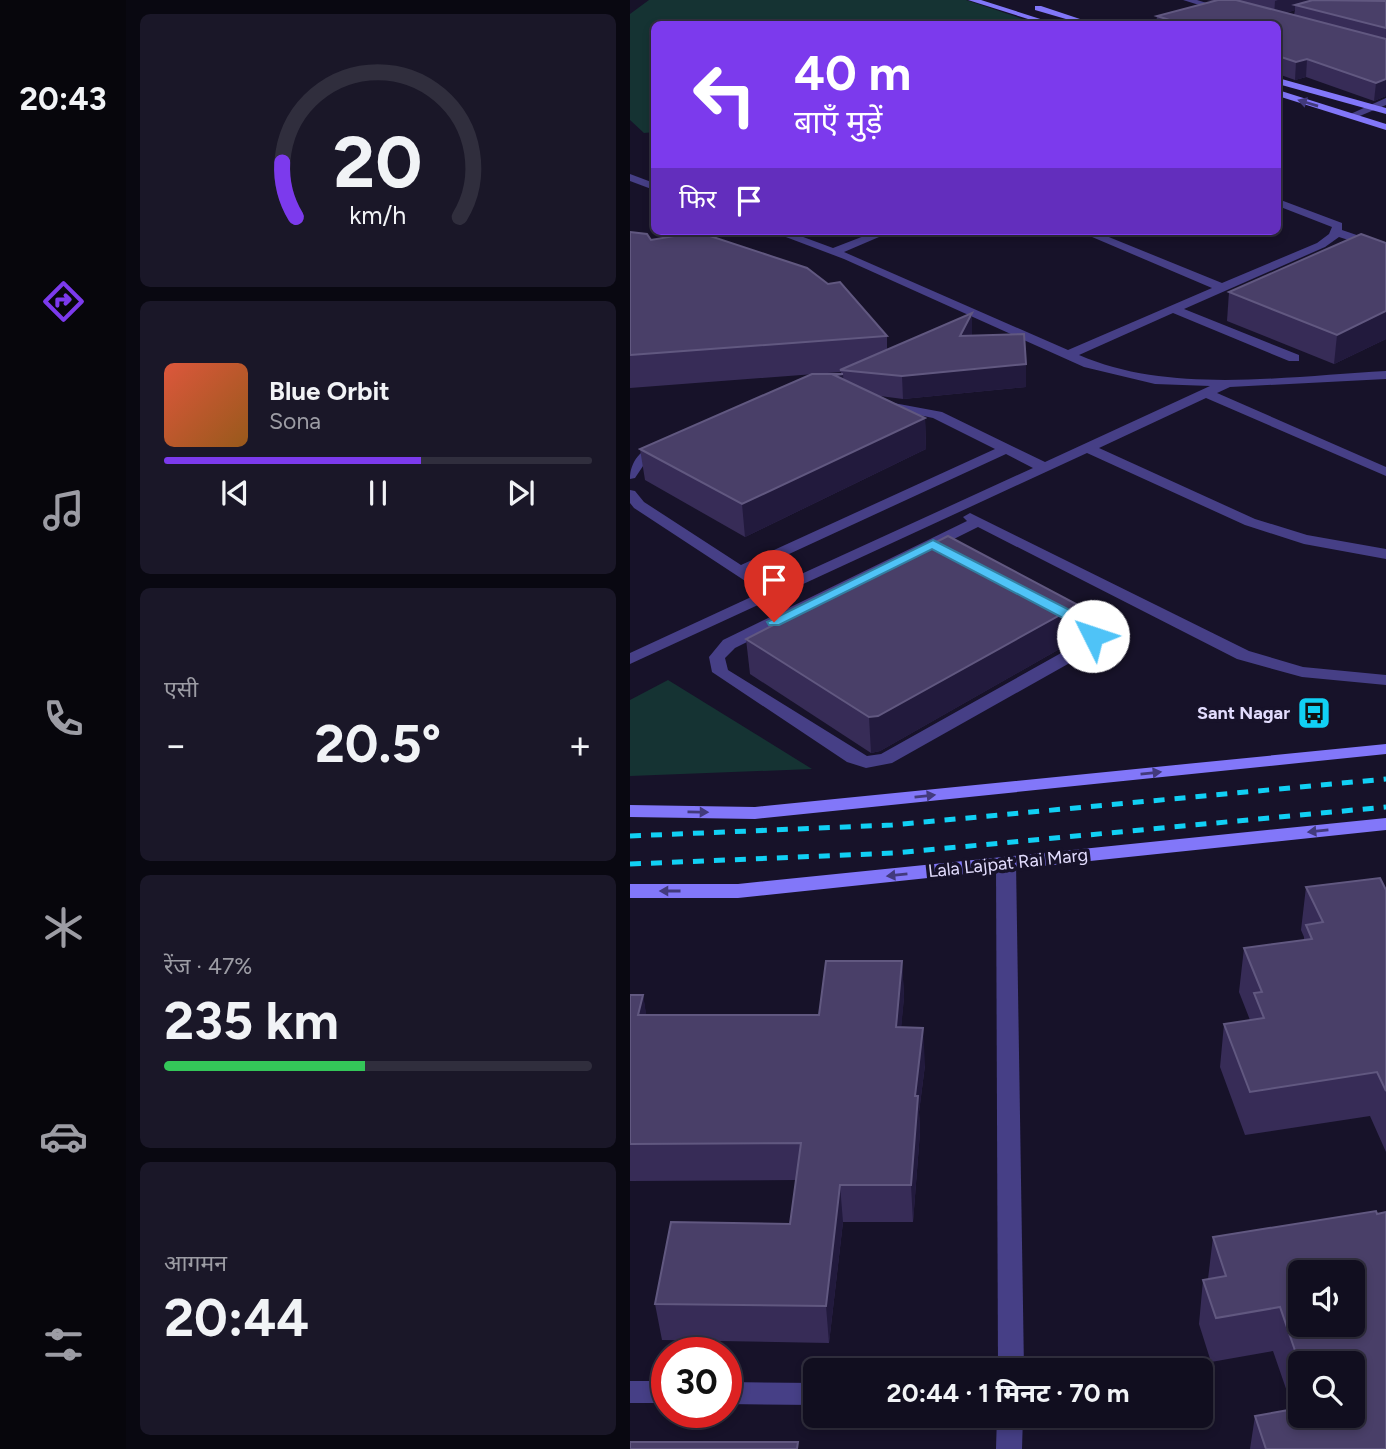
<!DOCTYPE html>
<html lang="hi">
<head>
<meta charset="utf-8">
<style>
	body { margin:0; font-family:Figtree,"Noto Sans Devanagari",sans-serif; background:#1a1728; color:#f1f3f6; height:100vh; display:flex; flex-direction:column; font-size:26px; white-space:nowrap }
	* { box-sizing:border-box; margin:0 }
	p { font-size:23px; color:#9c9ca4 }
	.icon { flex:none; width:38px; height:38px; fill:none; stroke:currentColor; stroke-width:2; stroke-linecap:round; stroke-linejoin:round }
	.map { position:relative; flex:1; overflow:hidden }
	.sheet { display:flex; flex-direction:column; gap:14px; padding:14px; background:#090811; width:504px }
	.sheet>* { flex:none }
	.top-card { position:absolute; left:21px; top:21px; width:630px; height:214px; border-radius:10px; box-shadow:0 4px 10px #0003,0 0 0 2px #302e3d; background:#7c3aed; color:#fff; overflow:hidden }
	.buttons { position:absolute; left:658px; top:1260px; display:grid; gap:14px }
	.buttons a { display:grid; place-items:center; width:77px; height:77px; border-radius:10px; background:#110e1f; box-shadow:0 4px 10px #0003,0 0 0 2px #302e3d; font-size:35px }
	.speed { position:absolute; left:21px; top:1337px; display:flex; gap:14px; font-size:35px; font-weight:700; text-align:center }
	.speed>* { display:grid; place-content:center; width:91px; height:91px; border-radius:50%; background:#110e1f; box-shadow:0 4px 10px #0003,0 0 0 2px #302e3d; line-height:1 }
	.speed .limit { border:10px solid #d22; background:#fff; color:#111 }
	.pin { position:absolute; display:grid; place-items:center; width:60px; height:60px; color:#fff; margin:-72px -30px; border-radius:50% 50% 50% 0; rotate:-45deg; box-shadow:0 0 7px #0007 }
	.pin .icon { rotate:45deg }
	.me { position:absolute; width:77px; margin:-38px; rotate:311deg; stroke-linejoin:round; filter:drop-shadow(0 0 5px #0008) }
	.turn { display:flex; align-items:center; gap:24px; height:147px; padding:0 28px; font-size:32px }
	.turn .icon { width:91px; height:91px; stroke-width:2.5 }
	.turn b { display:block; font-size:49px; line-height:60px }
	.then { display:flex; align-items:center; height:66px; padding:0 28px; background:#0003; gap:14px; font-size:26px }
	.big { font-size:52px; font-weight:700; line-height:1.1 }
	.sheet .widget { flex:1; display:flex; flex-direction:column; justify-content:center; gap:10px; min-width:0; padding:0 24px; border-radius:10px; background:#1a1728 }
	.sheet .dial { align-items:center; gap:0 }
	.dial svg { height:182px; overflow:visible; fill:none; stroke:#302e3d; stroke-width:7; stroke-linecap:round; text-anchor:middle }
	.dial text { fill:#f1f3f6; stroke:none }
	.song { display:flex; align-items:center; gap:21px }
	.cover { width:84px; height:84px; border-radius:10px; background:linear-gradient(135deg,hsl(10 70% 55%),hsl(30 70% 35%)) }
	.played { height:7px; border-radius:4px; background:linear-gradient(90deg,#7c3aed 60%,#302e3d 60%) }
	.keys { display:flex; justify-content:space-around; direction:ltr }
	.heat { display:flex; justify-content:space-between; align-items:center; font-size:38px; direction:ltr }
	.charge { height:10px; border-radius:5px; background:linear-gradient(90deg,#34c759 47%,#302e3d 0) }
	.trip { position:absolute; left:173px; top:1358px; width:410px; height:70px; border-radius:10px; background:#110e1f; box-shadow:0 4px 10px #0003,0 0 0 2px #302e3d; font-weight:700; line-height:70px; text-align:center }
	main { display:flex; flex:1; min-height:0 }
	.tabs { display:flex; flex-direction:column; width:126px; justify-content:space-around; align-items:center; background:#07060c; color:#9c9ca4 }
	.tabs .icon { width:49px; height:49px }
	.tabs .active { color:#7c3aed }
	.tabs b { font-size:32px; color:#f1f3f6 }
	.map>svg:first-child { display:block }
</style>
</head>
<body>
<main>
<nav class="tabs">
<b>20:43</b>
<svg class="icon active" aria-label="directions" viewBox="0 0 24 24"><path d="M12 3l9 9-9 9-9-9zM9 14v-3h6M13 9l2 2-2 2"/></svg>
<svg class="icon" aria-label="music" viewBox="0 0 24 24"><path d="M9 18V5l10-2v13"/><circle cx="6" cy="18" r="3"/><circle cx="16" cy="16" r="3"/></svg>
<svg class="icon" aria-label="phone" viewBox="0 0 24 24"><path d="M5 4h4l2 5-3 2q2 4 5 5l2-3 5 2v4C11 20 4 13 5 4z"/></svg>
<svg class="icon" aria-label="climate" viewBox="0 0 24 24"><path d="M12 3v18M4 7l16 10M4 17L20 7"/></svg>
<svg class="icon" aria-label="car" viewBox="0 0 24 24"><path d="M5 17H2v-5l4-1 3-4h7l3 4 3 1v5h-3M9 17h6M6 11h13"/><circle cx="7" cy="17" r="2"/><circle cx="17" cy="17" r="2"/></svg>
<svg class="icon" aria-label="filters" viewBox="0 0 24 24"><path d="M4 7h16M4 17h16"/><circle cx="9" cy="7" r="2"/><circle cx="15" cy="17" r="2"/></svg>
</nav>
<section class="sheet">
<div class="widget dial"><svg viewBox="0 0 100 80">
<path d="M14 69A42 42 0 1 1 86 69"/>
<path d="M14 69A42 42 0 0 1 8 45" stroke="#7c3aed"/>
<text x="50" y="56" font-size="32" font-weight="700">20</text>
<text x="50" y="72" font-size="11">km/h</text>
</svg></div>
<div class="widget">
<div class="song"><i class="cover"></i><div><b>Blue Orbit</b><p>Sona</p></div></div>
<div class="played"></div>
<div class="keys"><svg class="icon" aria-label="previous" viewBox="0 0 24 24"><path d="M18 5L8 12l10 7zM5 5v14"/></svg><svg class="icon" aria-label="pause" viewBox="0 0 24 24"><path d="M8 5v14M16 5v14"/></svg><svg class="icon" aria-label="next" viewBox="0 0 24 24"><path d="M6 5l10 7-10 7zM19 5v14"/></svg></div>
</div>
<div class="widget"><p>एसी</p>
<div class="heat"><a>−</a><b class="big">20.5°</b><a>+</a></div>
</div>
<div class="widget"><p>रेंज · 47%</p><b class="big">235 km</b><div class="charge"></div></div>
<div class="widget"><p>आगमन</p><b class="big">20:44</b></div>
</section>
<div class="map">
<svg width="756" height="1449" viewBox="0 0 756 1449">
	<rect width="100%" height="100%" fill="#171229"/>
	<!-- green -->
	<g fill="#153333">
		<polygon points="19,0 336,0 408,24 24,24 24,132 14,133 0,120 0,14"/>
		<polygon points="38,680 182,769 0,776 0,700"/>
	</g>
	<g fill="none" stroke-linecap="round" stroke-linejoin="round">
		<!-- street -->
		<g fill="#463f86" fill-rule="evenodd">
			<polygon points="553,0 567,0 599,10 595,13"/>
			<polygon points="756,98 756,105 725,118 716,116"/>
			<polygon points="0,174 24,183 24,190 0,181"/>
			<path d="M 648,199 L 712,223 L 712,230 L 756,245 L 756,252 L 709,237 L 695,247 L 554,309 L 669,355 L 669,361 L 659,361 L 543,313 L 449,355 C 540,395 659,376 756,371 L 756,379 L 600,387 L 587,393 L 756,467 L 756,476 L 576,398 L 469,448 L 625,519 L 677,535 L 756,549 L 756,559 L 674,544 L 615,525 L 457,453 L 0,664 L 0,653 L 132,592 L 4,508 L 0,503 L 0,490 L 5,491 L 14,502 L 111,565 L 365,449 L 303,418 L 242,405 L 242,399 L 312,412 L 415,462 L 580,386 L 525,384 L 454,367 L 214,259 L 140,231 L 157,231 L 203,248 L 247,231 L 263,231 L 214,252 L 438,350 L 582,288 L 448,231 L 464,231 L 592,283 L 687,243 L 699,234 L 702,227 L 648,206 ZM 376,454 L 403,468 L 145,586 L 122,571 Z"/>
			<path d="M 29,443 L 34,444 L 34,450 L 13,466 L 5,478 L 0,479 C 0,461 11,449 29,443 Z"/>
			<path d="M 340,513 L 619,651 L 673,667 L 756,675 L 756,685 L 672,677 L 607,659 L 348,527 L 105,648 L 95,658 L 98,670 L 237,756 L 251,754 L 449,643 L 455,636 L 451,628 L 421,612 L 419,609 L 421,606 C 440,602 464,620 471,636 L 461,651 L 262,763 L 236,768 L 217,762 L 82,672 L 79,657 L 93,640 L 337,521 L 333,517 Z"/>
			<polygon points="376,857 383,859 386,863 394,1370 368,1370 366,863 369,859"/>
			<rect x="0" y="1381" width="37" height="22"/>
			<polygon points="96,1382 186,1383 186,1405 96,1404"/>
			<polygon points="367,1416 393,1416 392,1449 366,1449"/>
		</g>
		<!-- secondary -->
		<g fill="#8277f9" fill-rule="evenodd">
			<polygon points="338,0 351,0 426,24 414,24"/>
			<polygon points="405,6 411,6 465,24 453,24 405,10"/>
			<polygon points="648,78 756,108 756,114 648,84"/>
			<polygon points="648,90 756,124 756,130 648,96"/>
			<polygon points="756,744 756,754 125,819 0,817 0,805 125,807"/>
			<polygon points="756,818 756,830 108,898 0,898 0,884 108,884"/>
		</g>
		<!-- rail -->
		<g stroke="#11d0f4" stroke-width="5" stroke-dasharray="11 10" stroke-linecap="butt">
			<polyline points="0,836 262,825 756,779"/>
			<polyline points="0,864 265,853 756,807"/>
		</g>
	</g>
	<!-- wall -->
	<g fill="#372c57" fill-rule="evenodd">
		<path d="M 577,0 L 756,0 L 756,96 L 744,101 L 676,77 L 665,80 L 648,74 L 648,24 L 526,24 L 527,16 L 583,1 ZM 665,10 L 664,15 L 656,13 Z"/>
		<polygon points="0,232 257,336 257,349 342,335 341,336 396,364 396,387 273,399 250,396 295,418 296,449 115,537 15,480 10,449 211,374 211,372 0,388"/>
		<polygon points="756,243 756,339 704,364 597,321 599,292"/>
		<polygon points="448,605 447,639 250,751 241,753 120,674 116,639"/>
		<polygon points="676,887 756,890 756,1152 740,1116 615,1135 590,1067 594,1024 620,1020 609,992 614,948 674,940 674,937 671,930"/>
		<polygon points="272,961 274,997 271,1027 295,1065 289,1112 290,1132 283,1222 213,1222 199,1343 32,1340 25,1304 160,1224 166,1180 0,1181 0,995 13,995 16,1015 189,1015"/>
		<path d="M 747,1214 L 756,1449 L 620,1449 L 625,1416 L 663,1409 L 643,1351 L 581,1362 L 569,1324 L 573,1280 L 578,1279 L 583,1237 ZM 670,1363 L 723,1416 L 670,1416 Z"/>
	</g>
	<!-- shaded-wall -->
	<g fill="#221a3d">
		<polygon points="648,0 695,0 665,5 665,10 644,17 645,1"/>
		<polygon points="677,59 676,77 665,80 666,62"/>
		<polygon points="756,79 756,96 744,101 746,83"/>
		<polygon points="756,311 756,339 704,364 707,335"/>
		<polygon points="342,313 342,335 331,358 330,336"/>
		<polygon points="396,364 396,387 273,399 272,376"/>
		<polygon points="213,374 215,405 204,375"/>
		<polygon points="295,418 296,449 115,537 112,504"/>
		<polygon points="448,605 447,639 250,751 241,753 239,717"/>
		<polygon points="272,961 274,997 268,1064 266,1027"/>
		<polygon points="13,995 19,1031 8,1015"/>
		<polygon points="293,1028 295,1065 289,1112 290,1132 283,1222 281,1185 285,1096"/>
		<polygon points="210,1185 213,1222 199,1343 196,1306"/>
	</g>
	<!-- building -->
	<g fill="#493f68" stroke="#615880" stroke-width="2" fill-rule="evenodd">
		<polygon points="588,0 606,0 756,39 756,79 746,83 677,59 666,62 648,56 648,24 552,24 527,16"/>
		<polygon points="683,0 756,1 756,28 665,5"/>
		<polygon points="0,232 17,234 21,240 68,232 177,268 198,284 210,282 257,336 0,355"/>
		<polygon points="731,234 756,243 756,311 707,335 599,292"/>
		<polygon points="342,313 330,336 394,334 396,364 272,376 210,370"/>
		<polygon points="182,374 213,374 204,375 295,418 112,504 10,449"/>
		<polygon points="318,536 448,605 248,716 239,717 116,639"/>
		<polygon points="750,878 756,890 756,1091 747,1072 620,1092 594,1024 634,1018 624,993 632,992 614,948 682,939 676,925 693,922 676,887"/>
		<polygon points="196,961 272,961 266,1027 293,1028 285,1096 288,1096 281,1185 210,1185 196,1306 25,1304 41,1222 160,1224 171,1143 0,1144 0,995 13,995 8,1015 189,1015"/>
		<path d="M 746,1211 L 747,1214 L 756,1212 L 756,1449 L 636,1449 L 625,1416 L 670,1408 L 670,1416 L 723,1416 L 723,1363 L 670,1363 L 670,1365 L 650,1307 L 586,1318 L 573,1280 L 596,1276 L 583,1237 ZM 670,1272 L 723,1272 L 723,1325 L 670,1325 Z"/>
		<polygon points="0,1442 168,1442 167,1449 0,1449"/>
	</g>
	<!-- one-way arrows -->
	<defs><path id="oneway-solid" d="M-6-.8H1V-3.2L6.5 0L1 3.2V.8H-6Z" transform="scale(1.75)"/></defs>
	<g fill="#423a7c">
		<use href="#oneway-solid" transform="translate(678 103) rotate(-163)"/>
		<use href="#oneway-solid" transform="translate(521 773) rotate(-6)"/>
		<use href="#oneway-solid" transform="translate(295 796) rotate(-6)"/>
		<use href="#oneway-solid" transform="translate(68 812) rotate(1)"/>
		<use href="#oneway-solid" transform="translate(688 831) rotate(174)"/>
		<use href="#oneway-solid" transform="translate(267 875) rotate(174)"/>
		<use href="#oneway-solid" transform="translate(40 891) rotate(-180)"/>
	</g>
	<!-- route -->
	<polygon fill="#4fc3f7" stroke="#337fa1" stroke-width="2" points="303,540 463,622 470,636 463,641 458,639 452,628 302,549 149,625 139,625 137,622"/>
	<!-- icons -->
	<defs>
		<symbol id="bus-square" viewBox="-11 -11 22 22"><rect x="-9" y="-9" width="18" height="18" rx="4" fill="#11d0f4" stroke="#171229"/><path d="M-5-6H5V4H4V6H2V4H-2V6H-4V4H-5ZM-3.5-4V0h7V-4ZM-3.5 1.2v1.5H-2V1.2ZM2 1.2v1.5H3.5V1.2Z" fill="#111"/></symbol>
	</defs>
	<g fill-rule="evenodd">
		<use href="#bus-square" x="665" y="694" width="38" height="38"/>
	</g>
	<g text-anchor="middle" stroke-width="7" stroke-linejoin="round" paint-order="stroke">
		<!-- poi labels -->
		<g font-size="18" font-weight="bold" fill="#e2dcfd" stroke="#171229" text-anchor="end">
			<text x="660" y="719">Sant Nagar</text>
		</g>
		<!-- street labels -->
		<g font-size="18" fill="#e2dcfd" stroke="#171229">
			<text transform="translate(378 863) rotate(-6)" y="6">Lala Lajpat Rai Marg</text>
		</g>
	</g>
</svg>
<div class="buttons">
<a><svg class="icon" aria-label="sound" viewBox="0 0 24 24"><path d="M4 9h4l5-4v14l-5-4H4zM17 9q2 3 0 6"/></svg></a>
<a><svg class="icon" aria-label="search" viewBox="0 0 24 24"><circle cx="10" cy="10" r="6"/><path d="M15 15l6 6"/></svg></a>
</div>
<div class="speed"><div class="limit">30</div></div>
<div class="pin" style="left:144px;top:622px;background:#d93025"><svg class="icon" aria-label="arrive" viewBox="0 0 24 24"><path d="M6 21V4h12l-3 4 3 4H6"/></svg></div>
<svg class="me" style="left:463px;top:636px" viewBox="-20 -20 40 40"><circle r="19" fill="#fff"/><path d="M0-13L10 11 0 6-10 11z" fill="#4fc3f7"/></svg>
<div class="trip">20:44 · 1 मिनट · 70 m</div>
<div class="top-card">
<div class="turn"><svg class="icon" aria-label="left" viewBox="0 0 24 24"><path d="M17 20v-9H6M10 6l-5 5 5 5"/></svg><div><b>40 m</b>बाएँ मुड़ें</div></div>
<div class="then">फिर<svg class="icon" aria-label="arrive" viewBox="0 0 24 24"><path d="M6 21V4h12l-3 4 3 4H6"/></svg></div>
</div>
</div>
</main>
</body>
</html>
